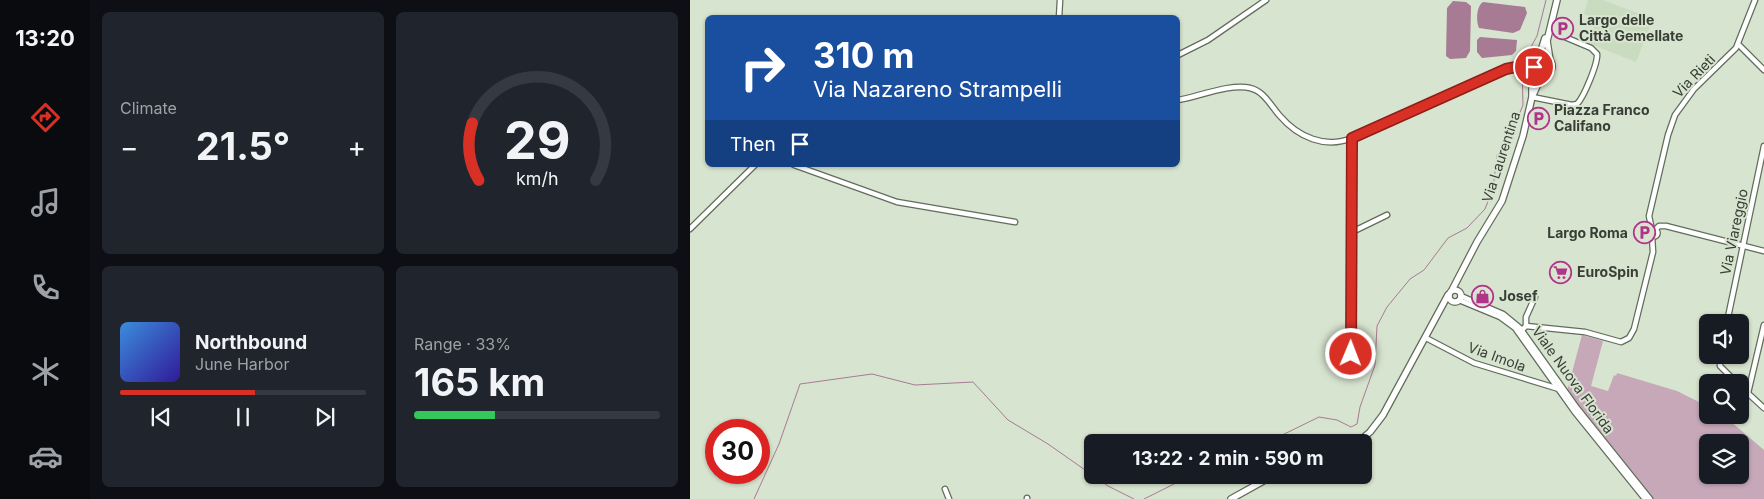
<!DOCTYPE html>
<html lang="en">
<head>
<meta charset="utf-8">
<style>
	body { margin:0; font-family:Inter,sans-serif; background:#20242c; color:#f1f3f6; height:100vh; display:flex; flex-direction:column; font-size:19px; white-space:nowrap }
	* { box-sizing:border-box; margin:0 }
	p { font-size:16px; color:#9ea1a6 }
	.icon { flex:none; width:28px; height:28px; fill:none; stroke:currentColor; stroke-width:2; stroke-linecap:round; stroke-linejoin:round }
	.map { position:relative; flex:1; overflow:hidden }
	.details { display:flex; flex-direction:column; gap:12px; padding:12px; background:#0d0f14; width:600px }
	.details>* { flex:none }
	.guide { position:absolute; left:15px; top:15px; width:475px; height:152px; border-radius:8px; box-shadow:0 1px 4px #0004; background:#1a4fa0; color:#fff; overflow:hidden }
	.controls { position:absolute; left:1009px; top:314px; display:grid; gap:10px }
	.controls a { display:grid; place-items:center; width:50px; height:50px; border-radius:8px; background:#171b24; box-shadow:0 1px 4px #0004; font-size:25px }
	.speed { position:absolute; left:15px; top:419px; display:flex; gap:10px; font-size:25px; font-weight:700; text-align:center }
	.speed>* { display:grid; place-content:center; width:65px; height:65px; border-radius:50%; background:#171b24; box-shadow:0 1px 4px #0004; line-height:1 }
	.speed .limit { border:8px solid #d22; background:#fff; color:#111 }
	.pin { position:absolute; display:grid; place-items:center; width:42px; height:42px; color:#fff; margin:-21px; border:2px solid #fff; border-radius:50%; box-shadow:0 1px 5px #0007 }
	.me { position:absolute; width:55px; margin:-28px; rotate:1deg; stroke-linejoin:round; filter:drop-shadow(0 0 4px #0008) }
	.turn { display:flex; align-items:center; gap:18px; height:105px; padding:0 25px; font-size:22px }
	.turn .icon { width:65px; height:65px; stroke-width:2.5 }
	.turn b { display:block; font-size:35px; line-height:42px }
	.then { display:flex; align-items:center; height:48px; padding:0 25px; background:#0003; gap:10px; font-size:19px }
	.big { font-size:38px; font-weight:700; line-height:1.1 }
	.details .tile { flex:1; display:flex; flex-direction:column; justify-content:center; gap:8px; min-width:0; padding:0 18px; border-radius:8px; background:#20242c }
	.details .dial { align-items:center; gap:0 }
	.dial svg { height:130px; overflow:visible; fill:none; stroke:#363941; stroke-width:7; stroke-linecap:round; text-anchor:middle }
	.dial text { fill:#f1f3f6; stroke:none }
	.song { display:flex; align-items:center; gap:15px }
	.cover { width:60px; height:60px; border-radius:8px; background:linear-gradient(135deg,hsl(210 70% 55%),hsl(250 70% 35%)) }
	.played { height:5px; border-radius:2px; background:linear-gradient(90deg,#d93025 55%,#363941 55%) }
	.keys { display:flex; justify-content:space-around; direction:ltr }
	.heat { display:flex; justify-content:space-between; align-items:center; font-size:28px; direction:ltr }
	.charge { height:8px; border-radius:4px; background:linear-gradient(90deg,#34c759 33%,#363941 0) }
	.details .tiles { flex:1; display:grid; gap:12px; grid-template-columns:repeat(2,1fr) }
	.trip { position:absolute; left:394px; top:434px; width:288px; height:50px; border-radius:8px; background:#171b24; box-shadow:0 1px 4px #0004; font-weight:700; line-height:50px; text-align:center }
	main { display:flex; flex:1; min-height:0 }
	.dock { display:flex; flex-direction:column; width:90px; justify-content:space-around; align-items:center; background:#090b0e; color:#9ea1a6 }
	.dock .icon { width:35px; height:35px }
	.dock .on { color:#d93025 }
	.dock b { font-size:22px; color:#f1f3f6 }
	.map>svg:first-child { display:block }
</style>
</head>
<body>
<main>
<nav class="dock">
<b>13:20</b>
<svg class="icon on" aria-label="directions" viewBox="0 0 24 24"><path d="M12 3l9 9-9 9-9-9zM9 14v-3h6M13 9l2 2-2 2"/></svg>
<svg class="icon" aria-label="music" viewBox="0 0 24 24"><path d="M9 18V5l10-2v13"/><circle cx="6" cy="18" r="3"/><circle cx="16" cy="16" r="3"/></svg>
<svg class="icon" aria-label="phone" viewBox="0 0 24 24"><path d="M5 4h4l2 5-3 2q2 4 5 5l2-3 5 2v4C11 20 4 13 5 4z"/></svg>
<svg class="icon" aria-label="climate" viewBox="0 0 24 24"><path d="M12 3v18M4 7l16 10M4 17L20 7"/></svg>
<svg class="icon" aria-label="car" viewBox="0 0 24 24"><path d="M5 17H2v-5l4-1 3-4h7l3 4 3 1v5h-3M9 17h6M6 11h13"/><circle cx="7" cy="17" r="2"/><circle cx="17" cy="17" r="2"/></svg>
</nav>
<section class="details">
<div class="tiles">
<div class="tile"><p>Climate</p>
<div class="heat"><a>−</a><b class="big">21.5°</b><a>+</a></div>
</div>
<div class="tile dial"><svg viewBox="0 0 100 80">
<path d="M14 69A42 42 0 1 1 86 69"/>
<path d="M14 69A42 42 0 0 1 10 34" stroke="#d93025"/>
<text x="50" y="56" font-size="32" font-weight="700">29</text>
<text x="50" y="72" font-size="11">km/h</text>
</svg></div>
<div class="tile">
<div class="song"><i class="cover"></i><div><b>Northbound</b><p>June Harbor</p></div></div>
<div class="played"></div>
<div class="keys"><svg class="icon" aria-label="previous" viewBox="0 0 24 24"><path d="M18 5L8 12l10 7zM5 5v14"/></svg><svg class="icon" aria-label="pause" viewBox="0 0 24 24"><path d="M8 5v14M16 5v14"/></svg><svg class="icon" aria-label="next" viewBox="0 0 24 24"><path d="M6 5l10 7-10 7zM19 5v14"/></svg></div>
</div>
<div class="tile"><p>Range · 33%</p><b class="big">165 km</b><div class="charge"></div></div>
</div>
</section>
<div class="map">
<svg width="1074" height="499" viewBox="0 0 1074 499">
	<rect width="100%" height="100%" fill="#d7e4cf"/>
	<!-- built -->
	<polygon fill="#cadcc0" points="898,0 913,0 963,19 946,62 898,43 907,19 894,14"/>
	<!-- green -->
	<path fill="#c6a8b9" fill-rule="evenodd" d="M 892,335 L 913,341 L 901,386 L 918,391 L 924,375 L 926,376 L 927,373 L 987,391 L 1017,406 L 1018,415 L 1033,415 L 1074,450 L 1074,499 L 962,499 L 877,391 ZM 1018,442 L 1050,442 L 1050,475 L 1018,475 Z"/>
	<!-- water -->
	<g fill="#a77b94">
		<polygon points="763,1 776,2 781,6 780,51 776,58 760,59 756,56 757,8"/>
		<path d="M 793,2 L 835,7 L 837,13 L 830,30 L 823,33 L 789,28 C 786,21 786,7 793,2 Z"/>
		<polygon points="790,37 827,40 826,51 822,55 792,58 787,52 787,40"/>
	</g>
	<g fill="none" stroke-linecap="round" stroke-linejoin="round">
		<!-- stream -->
		<g stroke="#a77b94" stroke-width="1">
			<polyline points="832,63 847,36 856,0"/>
			<polyline points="578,442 629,417 647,420 661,427 667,424 670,407 685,365 687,326 697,307 720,279 734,270 758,238 777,228 795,209 803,189 807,155 821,134 833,105 832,67"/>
			<polyline points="64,499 89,444 110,384 182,374 225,385 283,382 318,420 358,444 418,486 444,499"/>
			<polyline points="454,499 502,475 526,480 533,475"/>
		</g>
		<defs>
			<g id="minor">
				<polyline points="369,18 370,0"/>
				<polyline points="1049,45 1074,70"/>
				<polyline points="488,55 518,40 576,0"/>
				<path d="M 842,97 L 882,105 L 887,104 C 894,97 908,63 907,54 L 901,48 L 870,35"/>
				<path d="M 488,100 C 507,97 541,83 560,88 C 574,91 581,106 590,116 C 608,137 635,149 662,138 L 815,69 L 836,65 L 844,67"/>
				<polyline points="104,165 207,202 325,222"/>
				<polyline points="0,229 65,165"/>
				<polyline points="966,229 969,226 976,226 1074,251"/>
				<circle cx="964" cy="233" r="3.5"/>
				<polyline points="962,230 959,216 978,135 985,115 1004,89 1046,48 1065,0"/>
				<polyline points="662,232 697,215"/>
				<polyline points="771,296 813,314 830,328 887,408 960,499"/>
				<polyline points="769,300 810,317 825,328 884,411 955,499"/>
				<polyline points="1037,322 1074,146"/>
				<polyline points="836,326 836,317 845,297"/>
				<polyline points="832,330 836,326 895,332 931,342 939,338 944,329 963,252 962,236"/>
				<polyline points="736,338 784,363 869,389"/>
				<polyline points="1030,355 1030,366 1046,382"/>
				<polyline points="657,373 662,350 662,138"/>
				<polyline points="1050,386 1074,408"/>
				<polyline points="1058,393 1074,325"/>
				<polyline points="255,489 259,499"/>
				<polyline points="337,498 337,499"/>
			</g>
			<g id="major">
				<circle cx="853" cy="66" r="9"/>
				<polyline points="849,57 855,38"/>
				<polyline points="860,60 857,41 867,0"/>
				<polyline points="842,95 842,81 845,70"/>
				<circle cx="765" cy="296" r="6"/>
				<polyline points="762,290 787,242 812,201 833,136 842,97 852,75"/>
				<polyline points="668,442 680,432 693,415 758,295"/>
				<polyline points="541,499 584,475"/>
			</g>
		</defs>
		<!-- minor casing -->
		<use href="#minor" stroke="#616d5a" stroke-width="7"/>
		<!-- major casing -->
		<use href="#major" stroke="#616d5a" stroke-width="8"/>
		<!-- minor -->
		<use href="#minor" stroke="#fff" stroke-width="4.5"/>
		<!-- major -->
		<use href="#major" stroke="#fff" stroke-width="5.5"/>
	</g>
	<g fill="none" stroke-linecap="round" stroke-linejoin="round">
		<defs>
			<polyline id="route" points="661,354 662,138 816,69 836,65 844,67"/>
		</defs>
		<!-- route casing -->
		<use href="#route" stroke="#8d1f18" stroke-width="12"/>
		<!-- route -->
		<use href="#route" stroke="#d93025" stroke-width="9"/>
	</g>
	<!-- icons -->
	<defs>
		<symbol id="parking-ring" viewBox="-11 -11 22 22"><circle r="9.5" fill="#d7e4cf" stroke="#b03588" stroke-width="1.5"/><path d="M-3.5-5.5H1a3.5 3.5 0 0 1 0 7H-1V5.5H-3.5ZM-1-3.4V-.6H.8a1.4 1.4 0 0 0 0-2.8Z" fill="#b03588"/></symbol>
		<symbol id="supermarket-ring" viewBox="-11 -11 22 22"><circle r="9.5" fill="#d7e4cf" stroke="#b03588" stroke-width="1.5"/><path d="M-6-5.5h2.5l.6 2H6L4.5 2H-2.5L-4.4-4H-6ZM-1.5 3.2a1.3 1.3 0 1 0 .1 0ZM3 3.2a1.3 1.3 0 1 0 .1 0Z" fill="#b03588"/></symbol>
		<symbol id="shop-ring" viewBox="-11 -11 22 22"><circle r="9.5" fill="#d7e4cf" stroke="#b03588" stroke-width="1.5"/><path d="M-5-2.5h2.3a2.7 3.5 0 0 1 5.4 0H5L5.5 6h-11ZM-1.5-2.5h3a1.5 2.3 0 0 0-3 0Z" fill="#b03588"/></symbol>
	</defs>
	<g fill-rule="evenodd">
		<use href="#parking-ring" x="860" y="16" width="25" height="25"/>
		<use href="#parking-ring" x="836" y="106" width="25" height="25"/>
		<use href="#parking-ring" x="942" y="220" width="25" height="25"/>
		<use href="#supermarket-ring" x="858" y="260" width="25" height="25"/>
		<use href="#shop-ring" x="780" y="284" width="25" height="25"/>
	</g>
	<g text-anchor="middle" stroke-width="4" stroke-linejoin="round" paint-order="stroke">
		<!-- poi labels -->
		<g font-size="14" font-weight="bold" fill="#383e35" stroke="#d7e4cf" text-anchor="start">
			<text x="889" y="25">Largo delle<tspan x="889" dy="16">Città Gemellate</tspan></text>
			<text x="864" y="115">Piazza Franco<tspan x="864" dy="16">Califano</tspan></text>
			<text x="938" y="238" text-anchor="end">Largo Roma</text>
			<text x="887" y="277">EuroSpin</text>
			<text x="809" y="301">Josef</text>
		</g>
		<!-- street labels -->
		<g font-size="14" fill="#383e35" stroke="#d7e4cf">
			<text transform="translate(1004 76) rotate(-46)" y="5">Via Rieti</text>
			<text transform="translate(811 157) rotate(-72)" y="5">Via Laurentina</text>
			<text transform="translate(1044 232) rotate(-78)" y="5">Via Viareggio</text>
			<text transform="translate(807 357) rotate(20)" y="5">Via Imola</text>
			<text transform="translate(883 380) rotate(54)" y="5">Viale Nuova Florida</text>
		</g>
	</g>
</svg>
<div class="controls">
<a><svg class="icon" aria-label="sound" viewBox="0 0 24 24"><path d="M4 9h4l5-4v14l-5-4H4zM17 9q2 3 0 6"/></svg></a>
<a><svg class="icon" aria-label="search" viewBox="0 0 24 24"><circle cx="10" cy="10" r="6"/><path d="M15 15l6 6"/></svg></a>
<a><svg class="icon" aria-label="layers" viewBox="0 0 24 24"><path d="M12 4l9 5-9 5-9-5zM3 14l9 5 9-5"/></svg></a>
</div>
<div class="speed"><div class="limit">30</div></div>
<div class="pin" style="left:844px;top:67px;background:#d93025"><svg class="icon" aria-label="arrive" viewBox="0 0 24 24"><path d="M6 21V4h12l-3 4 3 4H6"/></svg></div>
<svg class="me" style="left:661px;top:354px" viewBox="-20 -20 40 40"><circle r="17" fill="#d93025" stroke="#fff" stroke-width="3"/><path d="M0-11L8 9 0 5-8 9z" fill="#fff"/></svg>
<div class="trip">13:22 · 2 min · 590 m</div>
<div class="guide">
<div class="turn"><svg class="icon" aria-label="right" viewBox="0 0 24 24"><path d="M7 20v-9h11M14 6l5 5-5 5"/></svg><div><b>310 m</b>Via Nazareno Strampelli</div></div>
<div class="then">Then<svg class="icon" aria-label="arrive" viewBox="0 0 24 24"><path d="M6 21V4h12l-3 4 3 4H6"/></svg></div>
</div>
</div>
</main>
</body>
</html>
